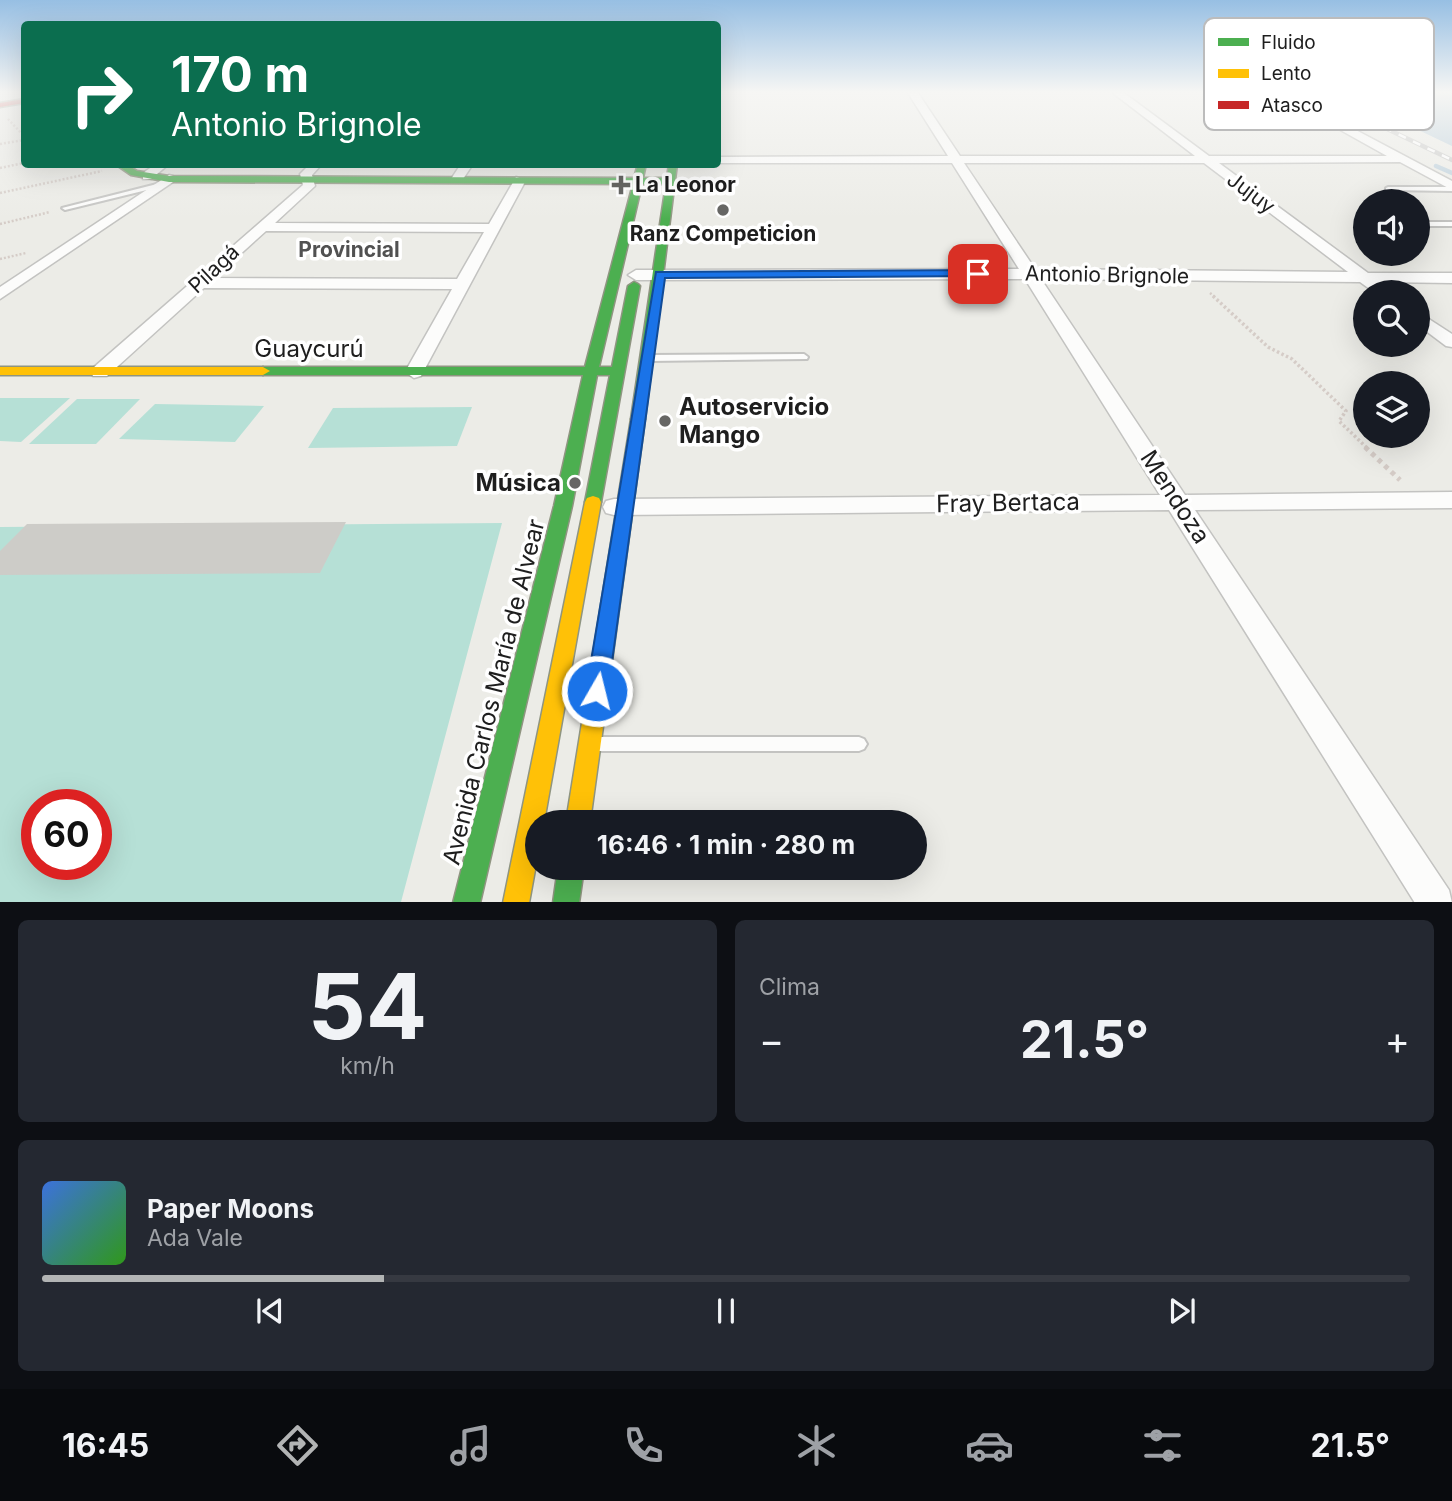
<!DOCTYPE html>
<html lang="es">
<head>
<meta charset="utf-8">
<style>
	body { margin:0; font-family:Inter,sans-serif; background:#242831; color:#f1f3f6; height:100vh; display:flex; flex-direction:column; font-size:26px; white-space:nowrap }
	* { box-sizing:border-box; margin:0 }
	p { font-size:23px; color:#9ea1a6 }
	.icon { flex:none; width:38px; height:38px; fill:none; stroke:currentColor; stroke-width:2; stroke-linecap:round; stroke-linejoin:round }
	.map { position:relative; height:902px; overflow:hidden }
	.sheet { display:flex; flex-direction:column; gap:18px; padding:18px; background:#0d0f14; flex:1 }
	.sheet>* { flex:none }
	.guide { position:absolute; left:21px; top:21px; width:700px; height:147px; border-radius:7px; box-shadow:0 7px 28px #0002; background:#0b6e4f; color:#fff; overflow:hidden }
	.tools { position:absolute; left:1353px; top:189px; display:grid; gap:14px }
	.tools a { display:grid; place-items:center; width:77px; height:77px; border-radius:50%; background:#171b24; box-shadow:0 7px 28px #0002; font-size:35px }
	.speed { position:absolute; left:21px; top:789px; display:flex; gap:14px; font-size:35px; font-weight:700; text-align:center }
	.speed>* { display:grid; place-content:center; width:91px; height:91px; border-radius:50%; background:#171b24; box-shadow:0 7px 28px #0002; line-height:1 }
	.speed .limit { border:10px solid #d22; background:#fff; color:#111 }
	.pin { position:absolute; display:grid; place-items:center; width:60px; height:60px; color:#fff; margin:-30px; border-radius:14px; box-shadow:0 4px 10px #0006 }
	.me { position:absolute; width:77px; margin:-38px; rotate:8deg; stroke-linejoin:round; filter:drop-shadow(0 0 5px #0008) }
	.turn { display:flex; align-items:center; gap:24px; height:147px; padding:0 35px; font-size:32px }
	.turn .icon { width:91px; height:91px; stroke-width:2.5 }
	.turn b { display:block; font-size:49px; line-height:60px }
	.big { font-size:52px; font-weight:700; line-height:1.1 }
	.sheet .tile { flex:1; display:flex; flex-direction:column; justify-content:center; gap:10px; min-width:0; padding:0 24px; border-radius:10px; background:#242831 }
	.sheet .dial { align-items:center; gap:0 }
	.dial b { font-size:91px; line-height:1 }
	.song { display:flex; align-items:center; gap:21px }
	.cover { width:84px; height:84px; border-radius:10px; background:linear-gradient(135deg,hsl(220 70% 55%),hsl(110 70% 35%)) }
	.played { height:7px; border-radius:4px; background:linear-gradient(90deg,#b2b4b4 25%,#363941 25%) }
	.keys { display:flex; justify-content:space-around; direction:ltr }
	.heat { display:flex; justify-content:space-between; align-items:center; font-size:38px; direction:ltr }
	.sheet .tiles { flex:1; display:grid; gap:18px; grid-template-columns:1fr 1fr }
	.tile:last-child { grid-column:span 2 }
	.trip { position:absolute; left:525px; top:810px; width:402px; height:70px; border-radius:35px; background:#171b24; box-shadow:0 7px 28px #0002; font-weight:700; line-height:70px; text-align:center }
	.menu { display:flex; height:112px; justify-content:space-around; align-items:center; background:#090b0e; color:#9ea1a6 }
	.menu .icon { width:49px; height:49px }
	.menu .active { color:#b2b4b4 }
	.menu b { font-size:32px; color:#f1f3f6 }
	.map>svg:first-child { display:block }
</style>
</head>
<body>
<div class="map">
<svg width="1452" height="903" viewBox="0 0 1452 903">
	<rect width="100%" height="100%" fill="#ecece7"/>
	<!-- pitch -->
	<g fill="#b6e0d6" fill-rule="evenodd">
		<polygon points="0,398 70,398 21,442 0,441"/>
		<polygon points="77,399 140,399 96,444 29,444"/>
		<polygon points="155,404 264,406 235,442 119,439"/>
		<polygon points="472,407 457,446 308,448 333,408"/>
		<path d="M 502,523 L 401,902 L 0,902 L 0,527 ZM 37,805 L 96,805 L 96,864 L 37,864 Z"/>
	</g>
	<!-- water -->
	<polygon fill="#bdd0dc" points="1341,93 1452,93 1452,146"/>
	<g fill="none" stroke-linecap="round" stroke-linejoin="round">
		<!-- stream -->
		<polyline stroke="#bdd0dc" stroke-width="4.5" points="1436,166 1452,173"/>
	</g>
	<!-- building -->
	<polygon fill="#cdccc8" points="346,522 320,573 0,575 0,551 27,524"/>
	<g fill="none" stroke-linecap="round" stroke-linejoin="round">
		<defs>
			<g id="lane">
				<polygon points="157,184 159,185 159,187 65,210 62,208"/>
				<polygon points="1388,187 1452,187 1452,191 1386,190 1386,188"/>
				<rect x="1418" y="222" width="34" height="4"/>
				<polygon points="804,354 808,357 807,359 649,361 645,358 649,355"/>
				<polygon points="599,737 859,737 864,739 867,744 864,749 859,751 599,751 594,749 591,744 594,739"/>
			</g>
			<g id="street">
				<path d="M 908,93 L 918,93 L 960,156 L 1195,156 L 1113,93 L 1124,93 L 1209,156 L 1387,156 L 1274,93 L 1286,93 L 1452,181 L 1452,190 L 1400,162 L 1219,163 L 1368,273 L 1452,273 L 1452,283 L 1380,282 L 1392,292 L 1374,292 L 1360,282 L 1041,279 L 1185,495 L 1452,492 L 1452,508 L 1195,510 L 1449,890 L 1452,903 L 1415,903 L 1169,510 L 614,515 L 606,513 L 603,507 L 606,501 L 614,499 L 1160,495 L 1025,279 L 636,280 L 628,275 L 636,270 L 1019,269 L 952,163 L 718,163 L 718,157 L 948,156 ZM 964,163 L 1204,163 L 1348,272 L 1035,269 Z"/>
				<polygon points="156,164 169,164 151,179 143,179 143,173"/>
				<path d="M 310,164 L 322,164 L 312,175 L 315,186 L 275,223 L 489,224 L 516,177 L 526,180 L 421,376 L 414,378 L 405,372 L 452,289 L 204,288 L 107,376 L 93,376 L 91,372 L 93,368 L 303,185 L 300,174 ZM 266,231 L 484,232 L 457,279 L 214,278 Z"/>
				<polygon points="461,164 473,164 461,182 453,182 451,179"/>
				<polygon points="169,175 173,176 173,182 0,299 0,287"/>
				<polygon points="1418,312 1452,334 1452,347 1446,346 1418,325"/>
			</g>
			<g id="fast">
				<polygon points="115,164 126,164 137,171 169,176 634,178 638,164 646,164 643,178 667,178 669,164 677,164 645,419 638,423 631,419 666,184 642,184 599,367 612,367 628,286 634,282 638,284 640,286 601,502 599,506 587,506 585,502 610,375 597,375 572,506 480,903 453,903 554,506 583,375 263,375 256,371 263,367 585,367 633,184 169,182 131,175"/>
				<polygon points="558,868 584,868 579,903 553,903"/>
			</g>
			<g id="slow">
				<polygon points="0,367 263,367 270,371 263,375 0,375"/>
				<polygon points="638,415 645,419 590,822 566,822 631,419"/>
				<polygon points="593,496 599,498 601,502 544,822 537,822 537,859 529,903 503,903 585,502 587,498"/>
			</g>
			<polygon id="jam" points="24,99 24,103 0,107 0,103"/>
		</defs>
		<!-- lane casing -->
		<use href="#lane" stroke="#c3c3c1" stroke-width="4"/>
		<!-- street casing -->
		<use href="#street" stroke="#c3c3c1" stroke-width="3"/>
		<!-- fast casing -->
		<use href="#fast" stroke="#8f9581" stroke-width="3"/>
		<!-- slow casing -->
		<use href="#slow" stroke="#8f9581" stroke-width="3"/>
		<!-- jam casing -->
		<use href="#jam" stroke="#8f9581" stroke-width="3"/>
		<!-- path-far2 -->
		<g stroke="#d5ccc7" stroke-width="2.5" stroke-dasharray="2 2" stroke-linecap="butt">
			<polyline points="8,119 24,136"/>
			<polyline points="0,144 24,140"/>
			<polyline points="0,168 24,163"/>
			<polyline points="0,193 102,171"/>
			<polyline points="0,224 50,212"/>
			<polyline points="0,259 26,253"/>
			<polyline points="1210,293 1215,297"/>
		</g>
		<!-- path-far1 -->
		<polyline stroke="#d5ccc7" stroke-width="3.5" stroke-dasharray="2.5 2.5" stroke-linecap="butt" points="1213,296 1268,347 1292,359 1346,411 1339,421 1367,448"/>
		<!-- path -->
		<polyline stroke="#d5ccc7" stroke-width="5" stroke-dasharray="4.5 4.5" stroke-linecap="butt" points="1365,447 1400,480"/>
		<!-- lane -->
		<use href="#lane" fill="#fcfcfb" fill-rule="evenodd"/>
		<!-- street -->
		<use href="#street" fill="#fcfcfb" fill-rule="evenodd"/>
		<!-- fast -->
		<use href="#fast" fill="#4caf50" fill-rule="evenodd"/>
		<!-- slow -->
		<use href="#slow" fill="#ffc107" fill-rule="evenodd"/>
		<!-- jam -->
		<use href="#jam" fill="#c62828" fill-rule="evenodd"/>
		<defs>
			<polyline id="rail" points="1312,93 1452,160"/>
		</defs>
		<!-- rail casing -->
		<use href="#rail" stroke="#cacac9" stroke-width="4.5"/>
		<!-- rail -->
		<use href="#rail" stroke="#fff" stroke-width="2.5" stroke-dasharray="8" stroke-linecap="butt"/>
	</g>
	<!-- sky -->
	<linearGradient id="sky" x2="0" y2="1"><stop stop-color="#97bfe3"/><stop offset="0.42" stop-color="#f6f6f4"/><stop offset="1" stop-color="#f6f6f4" stop-opacity="0"/></linearGradient>
	<rect width="1452" height="219" fill="url(#sky)"/>
	<!-- route -->
	<polygon fill="#1a73e8" stroke="#114b97" stroke-width="2" points="978,270 984,274 983,276 665,278 608,691 605,698 597,701 589,698 586,691 656,272"/>
	<!-- markers -->
	<g fill="#666664" stroke="#fff" stroke-width="2.5">
		<path d="M617.5 174.5h7v7h7v7h-7v7h-7v-7h-7v-7h7z"/>
		<circle cx="723" cy="210" r="7"/>
		<circle cx="665" cy="421" r="7"/>
		<circle cx="575" cy="483" r="7"/>
	</g>
	<g text-anchor="middle" stroke-width="7" stroke-linejoin="round" paint-order="stroke">
		<!-- far-poi labels -->
		<g font-size="21" font-weight="bold" fill="#1e1e1e" stroke="#fff" text-anchor="start">
			<text x="635" y="192">La Leonor</text>
			<text x="723" y="241" text-anchor="middle">Ranz Competicion</text>
		</g>
		<!-- far-street labels -->
		<g font-size="21" fill="#1e1e1e" stroke="#fff">
			<text transform="translate(1251 193) rotate(37)" y="7">Jujuy</text>
			<text transform="translate(214 269) rotate(-43)" y="7">Pilagá</text>
			<text transform="translate(1107 275) rotate(1)" y="7">Antonio Brignole</text>
		</g>
		<!-- far-neighbourhood labels -->
		<g font-size="21" font-weight="bold" fill="#515151" stroke="#fff">
			<text x="349" y="257">Provincial</text>
		</g>
		<!-- street labels -->
		<g font-size="24" fill="#1e1e1e" stroke="#fff">
			<text x="309" y="357">Guaycurú</text>
			<text transform="translate(1175 497) rotate(57)" y="8">Mendoza</text>
			<text transform="translate(1008 503) rotate(-1)" y="8">Fray Bertaca</text>
			<text transform="translate(494 692) rotate(-76)" y="8">Avenida Carlos María de Alvear</text>
		</g>
		<!-- poi labels -->
		<g font-size="24" font-weight="bold" fill="#1e1e1e" stroke="#fff" text-anchor="start">
			<text x="679" y="415">Autoservicio<tspan x="679" dy="28">Mango</tspan></text>
			<text x="561" y="491" text-anchor="end">Música</text>
		</g>
	</g>
	<!-- legend -->
	<rect x="1204" y="18" width="230" height="112" rx="10" fill="#fff" stroke="#bcbcbc" stroke-width="2"/>
	<rect x="1218" y="38" width="31" height="8" fill="#4caf50"/>
	<rect x="1218" y="69" width="31" height="9" fill="#ffc107"/>
	<rect x="1218" y="101" width="31" height="8" fill="#c62828"/>
	<g font-size="19" fill="#1e1e1e">
		<text x="1261" y="49">Fluido</text>
		<text x="1261" y="80">Lento</text>
		<text x="1261" y="112">Atasco</text>
	</g>
</svg>
<div class="tools">
<a><svg class="icon" aria-label="sound" viewBox="0 0 24 24"><path d="M4 9h4l5-4v14l-5-4H4zM17 9q2 3 0 6"/></svg></a>
<a><svg class="icon" aria-label="search" viewBox="0 0 24 24"><circle cx="10" cy="10" r="6"/><path d="M15 15l6 6"/></svg></a>
<a><svg class="icon" aria-label="layers" viewBox="0 0 24 24"><path d="M12 4l9 5-9 5-9-5zM3 14l9 5 9-5"/></svg></a>
</div>
<div class="speed"><div class="limit">60</div></div>
<div class="pin" style="left:978px;top:274px;background:#d93025"><svg class="icon" aria-label="arrive" viewBox="0 0 24 24"><path d="M6 21V4h12l-3 4 3 4H6"/></svg></div>
<svg class="me" style="left:597px;top:691px" viewBox="-20 -20 40 40"><circle r="17" fill="#1a73e8" stroke="#fff" stroke-width="3"/><path d="M0-11L8 9 0 5-8 9z" fill="#fff"/></svg>
<div class="trip">16:46 · 1 min · 280 m</div>
<div class="guide">
<div class="turn"><svg class="icon" aria-label="right" viewBox="0 0 24 24"><path d="M7 20v-9h11M14 6l5 5-5 5"/></svg><div><b>170 m</b>Antonio Brignole</div></div>
</div>
</div>
<section class="sheet">
<div class="tiles">
<div class="tile dial"><b>54</b><p>km/h</p></div>
<div class="tile"><p>Clima</p>
<div class="heat"><a>−</a><b class="big">21.5°</b><a>+</a></div>
</div>
<div class="tile">
<div class="song"><i class="cover"></i><div><b>Paper Moons</b><p>Ada Vale</p></div></div>
<div class="played"></div>
<div class="keys"><svg class="icon" aria-label="previous" viewBox="0 0 24 24"><path d="M18 5L8 12l10 7zM5 5v14"/></svg><svg class="icon" aria-label="pause" viewBox="0 0 24 24"><path d="M8 5v14M16 5v14"/></svg><svg class="icon" aria-label="next" viewBox="0 0 24 24"><path d="M6 5l10 7-10 7zM19 5v14"/></svg></div>
</div>
</div>
</section>
<nav class="menu">
<b>16:45</b>
<svg class="icon active" aria-label="directions" viewBox="0 0 24 24"><path d="M12 3l9 9-9 9-9-9zM9 14v-3h6M13 9l2 2-2 2"/></svg>
<svg class="icon" aria-label="music" viewBox="0 0 24 24"><path d="M9 18V5l10-2v13"/><circle cx="6" cy="18" r="3"/><circle cx="16" cy="16" r="3"/></svg>
<svg class="icon" aria-label="phone" viewBox="0 0 24 24"><path d="M5 4h4l2 5-3 2q2 4 5 5l2-3 5 2v4C11 20 4 13 5 4z"/></svg>
<svg class="icon" aria-label="climate" viewBox="0 0 24 24"><path d="M12 3v18M4 7l16 10M4 17L20 7"/></svg>
<svg class="icon" aria-label="car" viewBox="0 0 24 24"><path d="M5 17H2v-5l4-1 3-4h7l3 4 3 1v5h-3M9 17h6M6 11h13"/><circle cx="7" cy="17" r="2"/><circle cx="17" cy="17" r="2"/></svg>
<svg class="icon" aria-label="filters" viewBox="0 0 24 24"><path d="M4 7h16M4 17h16"/><circle cx="9" cy="7" r="2"/><circle cx="15" cy="17" r="2"/></svg>
<b>21.5°</b>
</nav>
</body>
</html>
